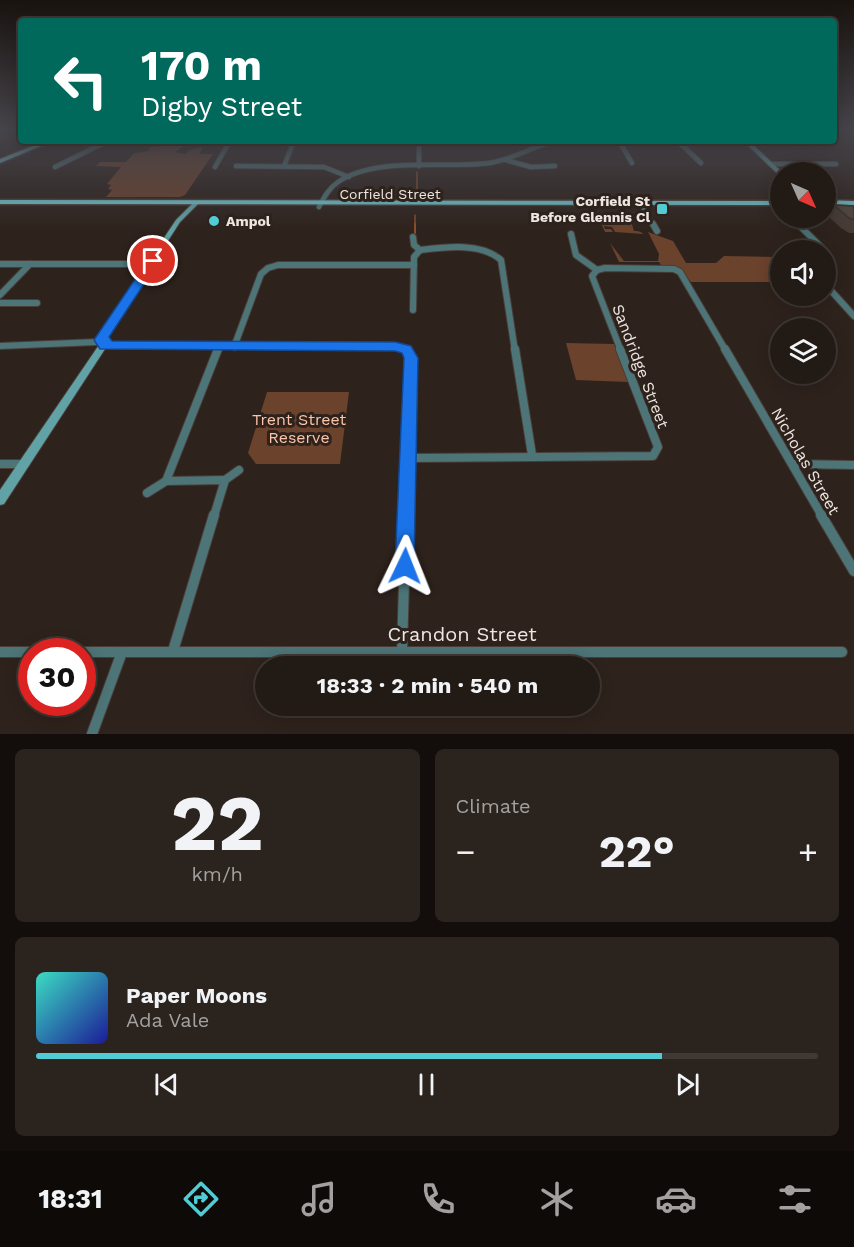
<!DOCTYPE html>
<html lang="en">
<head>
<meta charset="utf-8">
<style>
	body { margin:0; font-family:"Work Sans",sans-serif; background:#2a231e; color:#f1f3f6; height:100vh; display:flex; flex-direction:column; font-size:22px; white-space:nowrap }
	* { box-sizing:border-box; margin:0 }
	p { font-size:20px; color:#a2a1a0 }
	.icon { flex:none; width:33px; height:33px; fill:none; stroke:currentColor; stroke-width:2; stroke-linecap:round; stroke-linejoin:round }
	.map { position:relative; height:734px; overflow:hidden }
	.sheet { display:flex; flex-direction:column; gap:15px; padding:15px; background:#130e0c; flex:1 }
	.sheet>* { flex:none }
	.guide { position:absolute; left:18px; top:18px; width:819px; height:126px; border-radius:6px; box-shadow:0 3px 15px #0003,0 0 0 2px #3f3834; background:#00695c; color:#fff; overflow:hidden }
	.needle { width:39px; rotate:135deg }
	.fabs { position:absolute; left:770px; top:162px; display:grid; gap:12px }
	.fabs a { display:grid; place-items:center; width:66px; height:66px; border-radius:50%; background:#221a15; box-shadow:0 3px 15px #0003,0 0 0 2px #3f3834; font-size:30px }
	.speed { position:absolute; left:18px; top:638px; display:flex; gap:12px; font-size:30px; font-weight:700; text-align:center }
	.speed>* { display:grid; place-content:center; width:78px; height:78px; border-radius:50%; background:#221a15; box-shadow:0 3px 15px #0003,0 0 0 2px #3f3834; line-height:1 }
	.speed .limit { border:9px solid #d22; background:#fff; color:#111 }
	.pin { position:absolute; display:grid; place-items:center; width:51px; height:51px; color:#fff; margin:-26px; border:3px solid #fff; border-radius:50%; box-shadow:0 2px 6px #0007 }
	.me { position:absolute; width:66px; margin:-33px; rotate:2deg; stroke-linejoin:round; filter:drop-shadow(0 0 4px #0008) }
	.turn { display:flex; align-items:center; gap:21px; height:126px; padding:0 24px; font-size:27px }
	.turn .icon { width:78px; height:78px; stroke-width:2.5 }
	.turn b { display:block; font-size:42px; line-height:51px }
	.big { font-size:45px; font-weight:700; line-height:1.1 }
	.sheet .tile { flex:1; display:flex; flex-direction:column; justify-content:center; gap:9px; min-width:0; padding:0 21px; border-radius:9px; background:#2a231e }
	.sheet .dial { align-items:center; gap:0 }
	.dial b { font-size:78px; line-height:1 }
	.song { display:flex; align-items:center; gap:18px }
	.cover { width:72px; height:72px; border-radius:9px; background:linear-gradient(135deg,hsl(170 70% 55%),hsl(240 70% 35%)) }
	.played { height:6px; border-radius:3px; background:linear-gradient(90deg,#51ccd5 80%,#3f3834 80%) }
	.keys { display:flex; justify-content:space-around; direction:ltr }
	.heat { display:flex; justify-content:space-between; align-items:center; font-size:33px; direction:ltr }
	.sheet .tiles { flex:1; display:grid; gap:15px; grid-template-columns:1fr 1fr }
	.tile:last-child { grid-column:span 2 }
	.trip { position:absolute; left:255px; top:656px; width:345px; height:60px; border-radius:30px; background:#221a15; box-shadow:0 3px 15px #0003,0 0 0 2px #3f3834; font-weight:700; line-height:60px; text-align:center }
	.tab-bar { display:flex; height:96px; justify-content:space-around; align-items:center; background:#0e0a08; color:#a2a1a0 }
	.tab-bar .icon { width:42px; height:42px }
	.tab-bar .selected { color:#51ccd5 }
	.tab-bar b { font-size:27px; color:#f1f3f6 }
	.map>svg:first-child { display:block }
</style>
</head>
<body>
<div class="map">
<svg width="854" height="734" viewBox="0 0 854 734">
	<rect width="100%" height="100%" fill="#2e221c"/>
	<!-- green -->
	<g fill="#6b422c">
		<path d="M 181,144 L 184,146 L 175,152 L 186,154 L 189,150 L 203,147 L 199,154 L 213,154 L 185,195 L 180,197 L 106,197 L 112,190 L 108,189 L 111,185 L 107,184 L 121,167 L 96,166 L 100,162 L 126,162 L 134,153 L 149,151 L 149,148 C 161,144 169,148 181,144 Z"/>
		<path d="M 596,212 L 631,212 L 638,214 L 643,223 L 635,216 L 637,214 L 630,212 L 626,214 L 624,212 L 604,212 L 607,220 L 634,219 L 631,221 L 634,231 C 637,231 641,231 643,234 L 615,232 L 612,227 L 604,226 L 605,229 L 611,229 L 613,232 L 605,232 Z"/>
		<polygon points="648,232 673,241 686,263 716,263 724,256 780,257 780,282 691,282 681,271 661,265 659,262 619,262 610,243 624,261 658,261 659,254"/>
		<polygon points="566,343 614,344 628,382 576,380"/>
		<polygon points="267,392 349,392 340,464 256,464 248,453"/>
	</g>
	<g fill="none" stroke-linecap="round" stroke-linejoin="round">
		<!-- stream-far1 -->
		<g stroke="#8c4d2a" stroke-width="1.5">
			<polyline points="417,172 417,195"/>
			<polyline points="415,215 415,225"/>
		</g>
		<!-- stream -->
		<polyline stroke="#8c4d2a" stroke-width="2" points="415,224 415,233"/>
		<defs>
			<g id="minor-far3">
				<polyline points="619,141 632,163"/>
				<polyline points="674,141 683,146 701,163"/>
				<polyline points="353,143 391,141"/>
				<polyline points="419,148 419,166"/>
				<polyline points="506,160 531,167 555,166"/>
				<polyline points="770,164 836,164"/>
				<polyline points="236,166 324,167 349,177"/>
				<polyline points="284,166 294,141"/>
				<polyline points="55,167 108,141"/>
				<polyline points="215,167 230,141"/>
				<polyline points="640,202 653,225"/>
				<path d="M 319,207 C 324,197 329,188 338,182 C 376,156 445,169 489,163 C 512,160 533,146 555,141"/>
				<polyline points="797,222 800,225"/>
			</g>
			<g id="minor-far2">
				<polyline points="653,224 657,231"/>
				<polyline points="798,224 824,250"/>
				<polyline points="571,234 576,255 597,270"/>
				<path d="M 413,237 L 414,245 L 420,250 C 445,247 481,242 501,260 L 515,351"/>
				<polyline points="0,264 151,264"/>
				<polyline points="825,284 854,316"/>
				<polyline points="0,295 30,264"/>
				<polyline points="0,303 37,303"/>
				<polyline points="413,310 414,257 420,250"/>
				<polyline points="105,345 395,346 407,351"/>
				<polyline points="0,346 97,342"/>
				<polyline points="234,347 261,274 268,268 278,265 414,265"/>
				<polyline points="218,351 219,347"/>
				<polyline points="621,351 592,276 597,270 605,268 674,269 680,272 726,351"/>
			</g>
			<g id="minor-far1">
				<polyline points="404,349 411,358 406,516"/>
				<polyline points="515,349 532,455"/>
				<polyline points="725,349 822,516"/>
				<polyline points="408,458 653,456 658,447 620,349"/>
				<polyline points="0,464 23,464"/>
				<polyline points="793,464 854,465"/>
				<polyline points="225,480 239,470"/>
				<polyline points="147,493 166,481"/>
				<polyline points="214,516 225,480 166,481 218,349"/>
			</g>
			<g id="minor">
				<polyline points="821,515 854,571"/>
				<polyline points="173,651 214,515"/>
				<polyline points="402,651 406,515"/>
				<polyline points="0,652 32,652"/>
				<polyline points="82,652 842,652"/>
				<polyline points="92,734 122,652"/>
			</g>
			<g id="secondary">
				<polygon points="743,141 749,141 782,172 780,172 780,176"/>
				<polygon points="195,201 200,202 180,222 103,342 97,342 96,340 97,338 176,220"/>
				<polygon points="102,344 105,345 106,347 105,349 4,504 0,505 0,490 99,345"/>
			</g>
			<g id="primary">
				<polygon points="45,141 53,141 0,163 0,159"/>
				<polygon points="0,200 780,201 780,205 0,204"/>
				<polygon points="825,200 854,201 854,205 825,204"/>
			</g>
		</defs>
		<!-- minor-far3 casing -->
		<use href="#minor-far3" stroke="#493d38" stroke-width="6"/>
		<!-- minor-far2 casing -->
		<use href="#minor-far2" stroke="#493d38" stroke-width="8"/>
		<!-- minor-far1 casing -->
		<use href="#minor-far1" stroke="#493d38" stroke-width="10"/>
		<!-- minor casing -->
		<use href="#minor" stroke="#493d38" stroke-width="12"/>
		<!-- secondary casing -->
		<use href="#secondary" stroke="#493d38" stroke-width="2"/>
		<!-- primary casing -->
		<use href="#primary" stroke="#493d38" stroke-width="3"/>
		<!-- minor-far3 -->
		<use href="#minor-far3" stroke="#4d7477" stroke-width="4.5"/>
		<!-- minor-far2 -->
		<use href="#minor-far2" stroke="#4d7477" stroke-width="6"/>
		<!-- minor-far1 -->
		<use href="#minor-far1" stroke="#4d7477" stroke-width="8"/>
		<!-- minor -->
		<use href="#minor" stroke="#4d7477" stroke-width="10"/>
		<!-- secondary -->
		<use href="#secondary" fill="#61a2a6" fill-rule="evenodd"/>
		<!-- primary -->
		<use href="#primary" fill="#6fc5cb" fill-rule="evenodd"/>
	</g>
	<!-- wall -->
	<polygon fill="#463a34" points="834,205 854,206 854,233 849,233 841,228 827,215"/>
	<!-- building -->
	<polygon fill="#51443d" stroke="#39302b" stroke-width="1.5" points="834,205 854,206 854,220 849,218"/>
	<!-- sky -->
	<linearGradient id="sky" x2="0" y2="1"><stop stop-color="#19130f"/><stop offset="0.56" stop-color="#46444b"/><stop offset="1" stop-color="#46444b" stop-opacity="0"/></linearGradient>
	<rect width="854" height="232" fill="url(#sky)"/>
	<!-- route -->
	<polygon fill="#1a73e8" stroke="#114b97" stroke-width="1.5" points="153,258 159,261 109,337 112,341 395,342 411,346 418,358 414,566 411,572 405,575 398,572 395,566 404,358 402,353 395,351 100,349 94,340 96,337 149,259"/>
	<!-- markers -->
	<g fill="#51ccd5" stroke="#2e221c" stroke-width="2">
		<rect x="656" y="203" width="12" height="12" rx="3"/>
		<circle cx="214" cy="221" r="6"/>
	</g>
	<g text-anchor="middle" stroke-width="6" stroke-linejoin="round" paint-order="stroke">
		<!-- far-street labels -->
		<g font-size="14" fill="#efe6e2" stroke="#2e221c">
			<text x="390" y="199">Corfield Street</text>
		</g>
		<!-- far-poi labels -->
		<g font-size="14" font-weight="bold" fill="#efe6e2" stroke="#2e221c" text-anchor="end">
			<text x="650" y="206">Corfield St<tspan x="650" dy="16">Before Glennis Cl</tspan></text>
			<text x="226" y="226" text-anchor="start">Ampol</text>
		</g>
		<!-- street labels -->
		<g font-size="16" fill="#efe6e2" stroke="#2e221c">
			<text transform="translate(641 366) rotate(69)" y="6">Sandridge Street</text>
			<text transform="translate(806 461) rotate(60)" y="6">Nicholas Street</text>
		</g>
		<!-- park labels -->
		<g font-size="16" fill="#fdc4a7" stroke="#2e221c">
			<text x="299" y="425">Trent Street<tspan x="299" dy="18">Reserve</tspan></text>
		</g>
		<!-- near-street labels -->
		<g font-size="20" fill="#efe6e2" stroke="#2e221c">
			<text x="462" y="641">Crandon Street</text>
		</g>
	</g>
</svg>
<div class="fabs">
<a><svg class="needle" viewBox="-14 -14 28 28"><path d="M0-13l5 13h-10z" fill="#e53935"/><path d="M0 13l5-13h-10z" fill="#a2a1a0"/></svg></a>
<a><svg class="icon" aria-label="sound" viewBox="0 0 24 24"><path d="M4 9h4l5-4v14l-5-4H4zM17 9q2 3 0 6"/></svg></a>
<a><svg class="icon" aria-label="layers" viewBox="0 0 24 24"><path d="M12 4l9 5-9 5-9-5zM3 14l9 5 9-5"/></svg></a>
</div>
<div class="speed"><div class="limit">30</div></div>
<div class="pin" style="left:153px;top:261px;background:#d93025"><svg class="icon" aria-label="arrive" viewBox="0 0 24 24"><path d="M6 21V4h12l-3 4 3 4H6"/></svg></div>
<svg class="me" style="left:405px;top:566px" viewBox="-20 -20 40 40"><path d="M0-17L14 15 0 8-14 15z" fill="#1a73e8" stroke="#fff" stroke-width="4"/></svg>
<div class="trip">18:33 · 2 min · 540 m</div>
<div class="guide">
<div class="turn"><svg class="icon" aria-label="left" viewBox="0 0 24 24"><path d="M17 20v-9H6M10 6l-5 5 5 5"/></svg><div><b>170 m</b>Digby Street</div></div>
</div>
</div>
<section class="sheet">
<div class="tiles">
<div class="tile dial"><b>22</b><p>km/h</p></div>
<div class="tile"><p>Climate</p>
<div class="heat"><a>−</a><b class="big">22°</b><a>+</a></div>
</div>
<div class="tile">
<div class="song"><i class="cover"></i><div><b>Paper Moons</b><p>Ada Vale</p></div></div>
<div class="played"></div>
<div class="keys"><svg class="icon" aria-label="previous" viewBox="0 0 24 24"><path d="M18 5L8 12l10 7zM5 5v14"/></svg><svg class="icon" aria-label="pause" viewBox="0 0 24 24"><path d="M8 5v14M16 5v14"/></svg><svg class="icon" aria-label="next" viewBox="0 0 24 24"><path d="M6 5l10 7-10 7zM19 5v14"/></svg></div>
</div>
</div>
</section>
<nav class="tab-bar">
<b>18:31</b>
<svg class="icon selected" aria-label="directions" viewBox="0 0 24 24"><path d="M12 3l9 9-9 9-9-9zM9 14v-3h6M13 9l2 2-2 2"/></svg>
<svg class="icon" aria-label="music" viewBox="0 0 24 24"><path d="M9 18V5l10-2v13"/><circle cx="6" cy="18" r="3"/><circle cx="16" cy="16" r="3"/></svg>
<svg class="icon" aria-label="phone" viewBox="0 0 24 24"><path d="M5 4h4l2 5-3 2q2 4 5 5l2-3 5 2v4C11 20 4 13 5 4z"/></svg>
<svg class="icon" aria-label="climate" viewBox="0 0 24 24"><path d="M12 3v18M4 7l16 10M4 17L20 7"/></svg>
<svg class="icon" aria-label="car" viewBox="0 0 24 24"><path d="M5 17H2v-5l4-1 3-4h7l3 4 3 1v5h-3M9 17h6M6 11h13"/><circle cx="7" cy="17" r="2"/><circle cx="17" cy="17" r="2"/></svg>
<svg class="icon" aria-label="filters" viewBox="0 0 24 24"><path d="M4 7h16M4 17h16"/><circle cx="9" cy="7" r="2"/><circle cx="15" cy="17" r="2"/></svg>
</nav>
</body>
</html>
